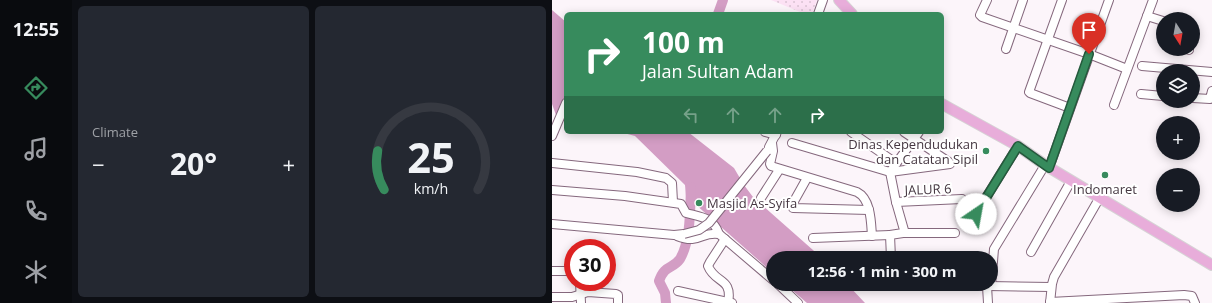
<!DOCTYPE html>
<html lang="en">
<head>
<meta charset="utf-8">
<style>
	body { margin:0; font-family:"Open Sans",sans-serif; background:#242831; color:#f1f3f6; height:100vh; display:flex; flex-direction:column; font-size:15px; white-space:nowrap }
	* { box-sizing:border-box; margin:0 }
	p { font-size:13px; color:#9ea1a6 }
	.icon { flex:none; width:22px; height:22px; fill:none; stroke:currentColor; stroke-width:2; stroke-linecap:round; stroke-linejoin:round }
	.map { position:relative; flex:1; overflow:hidden }
	.side { display:flex; flex-direction:column; gap:6px; padding:6px; background:#0d0f14; width:480px }
	.side>* { flex:none }
	.top-card { position:absolute; left:12px; top:12px; width:380px; height:122px; border-radius:6px; box-shadow:0 2px 10px #0003; background:#378b5d; color:#fff; overflow:hidden }
	.needle { width:26px; rotate:169deg }
	.controls { position:absolute; left:604px; top:12px; display:grid; gap:8px }
	.controls a { display:grid; place-items:center; width:44px; height:44px; border-radius:50%; background:#171b24; box-shadow:0 2px 10px #0003; font-size:20px }
	.speed { position:absolute; left:12px; top:239px; display:flex; gap:8px; font-size:20px; font-weight:700; text-align:center }
	.speed>* { display:grid; place-content:center; width:52px; height:52px; border-radius:50%; background:#171b24; box-shadow:0 2px 10px #0003; line-height:1 }
	.speed .limit { border:6px solid #d22; background:#fff; color:#111 }
	.pin { position:absolute; display:grid; place-items:center; width:34px; height:34px; color:#fff; margin:-41px -17px; border-radius:50% 50% 50% 0; rotate:-45deg; box-shadow:0 0 4px #0007 }
	.pin .icon { rotate:45deg }
	.me { position:absolute; width:44px; margin:-22px; rotate:33deg; stroke-linejoin:round; filter:drop-shadow(0 0 3px #0008) }
	.turn { display:flex; align-items:center; gap:14px; height:84px; padding:0 12px; font-size:18px }
	.turn .icon { width:52px; height:52px; stroke-width:2.5 }
	.turn b { display:block; font-size:28px; line-height:34px }
	.lanes { display:flex; align-items:center; height:38px; padding:0 12px; background:#0003; justify-content:center; gap:20px; direction:ltr }
	.lanes .off { opacity:.35 }
	.big { font-size:30px; font-weight:700; line-height:1.1 }
	.side .widget { flex:1; display:flex; flex-direction:column; justify-content:center; gap:6px; min-width:0; padding:0 14px; border-radius:6px; background:#242831 }
	.side .dial { align-items:center; gap:0 }
	.dial svg { height:104px; overflow:visible; fill:none; stroke:#363941; stroke-width:7; stroke-linecap:round; text-anchor:middle }
	.dial text { fill:#f1f3f6; stroke:none }
	.heat { display:flex; justify-content:space-between; align-items:center; font-size:22px; direction:ltr }
	.side .tiles { flex:1; display:grid; gap:6px; grid-template-columns:repeat(2,1fr) }
	.trip { position:absolute; left:214px; top:251px; width:232px; height:40px; border-radius:20px; background:#171b24; box-shadow:0 2px 10px #0003; font-weight:700; line-height:40px; text-align:center }
	main { display:flex; flex:1; min-height:0 }
	.dock { display:flex; flex-direction:column; width:72px; justify-content:space-around; align-items:center; background:#090b0e; color:#9ea1a6 }
	.dock .icon { width:28px; height:28px }
	.dock .active { color:#378b5d }
	.dock b { font-size:18px; color:#f1f3f6 }
	.map>svg:first-child { display:block }
</style>
</head>
<body>
<main>
<nav class="dock">
<b>12:55</b>
<svg class="icon active" aria-label="directions" viewBox="0 0 24 24"><path d="M12 3l9 9-9 9-9-9zM9 14v-3h6M13 9l2 2-2 2"/></svg>
<svg class="icon" aria-label="music" viewBox="0 0 24 24"><path d="M9 18V5l10-2v13"/><circle cx="6" cy="18" r="3"/><circle cx="16" cy="16" r="3"/></svg>
<svg class="icon" aria-label="phone" viewBox="0 0 24 24"><path d="M5 4h4l2 5-3 2q2 4 5 5l2-3 5 2v4C11 20 4 13 5 4z"/></svg>
<svg class="icon" aria-label="climate" viewBox="0 0 24 24"><path d="M12 3v18M4 7l16 10M4 17L20 7"/></svg>
</nav>
<section class="side">
<div class="tiles">
<div class="widget"><p>Climate</p>
<div class="heat"><a>−</a><b class="big">20°</b><a>+</a></div>
</div>
<div class="widget dial"><svg viewBox="0 0 100 80">
<path d="M14 69A42 42 0 1 1 86 69"/>
<path d="M14 69A42 42 0 0 1 9 39" stroke="#378b5d"/>
<text x="50" y="56" font-size="32" font-weight="700">25</text>
<text x="50" y="72" font-size="11">km/h</text>
</svg></div>
</div>
</section>
<div class="map">
<svg width="660" height="303" viewBox="0 0 660 303">
	<defs>
		<pattern id="grass-dots" width="8" height="8" patternUnits="userSpaceOnUse"><rect width="8" height="8" fill="#fce1f4"/><path d="M2 2h.1M6 6h.1" fill="none" stroke="#d9c2d2" stroke-width="1.8" stroke-linecap="round"/></pattern>
	</defs>
	<rect width="100%" height="100%" fill="#fcf5fa"/>
	<!-- grass -->
	<polygon fill="url(#grass-dots)" points="219,0 265,0 260,14 253,14"/>
	<!-- water -->
	<g fill="#d39dc4">
		<polygon points="0,10 14,22 14,119 4,115 0,104"/>
		<polygon points="68,132 136,132 182,168 192,185 201,197 270,258 221,258 221,273 134,196 133,185 83,136"/>
		<polygon points="233,284 297,284 297,286 313,303 255,303"/>
	</g>
	<g fill="none" stroke-linecap="round" stroke-linejoin="round">
		<!-- river -->
		<g stroke="#d39dc4" stroke-width="10">
			<polyline points="166,14 171,0"/>
			<path d="M 114,303 L 113,293 L 107,281 C 113,264 120,270 128,259 C 139,240 138,209 139,187"/>
		</g>
		<defs>
			<g id="minor">
				<polyline points="435,0 428,15 430,17 537,54 575,69"/>
				<polyline points="510,0 477,92 478,93 518,108"/>
				<polyline points="266,14 271,0"/>
				<polyline points="595,16 611,21"/>
				<polyline points="454,49 471,0"/>
				<polyline points="636,49 637,50"/>
				<polyline points="590,66 660,72"/>
				<polyline points="589,94 611,96"/>
				<polyline points="641,98 658,99 660,91"/>
				<polyline points="562,105 601,0"/>
				<polyline points="213,132 224,135"/>
				<polyline points="299,132 344,163"/>
				<polyline points="0,136 14,103"/>
				<path d="M 220,143 L 221,151 L 218,164 L 219,166 L 305,192 C 319,199 319,222 320,236"/>
				<polyline points="240,143 338,172 398,164 397,162 352,132"/>
				<polyline points="217,147 225,132"/>
				<polyline points="0,163 85,172 114,178 120,183 121,202"/>
				<polyline points="497,168 557,0"/>
				<polyline points="255,178 241,203 241,208 317,210"/>
				<path d="M 0,190 L 73,196 L 129,204 L 134,213 C 149,217 161,217 167,234"/>
				<polyline points="209,198 227,170"/>
				<polyline points="344,202 410,199"/>
				<polyline points="0,224 122,235 132,234"/>
				<polyline points="417,225 466,146"/>
				<polyline points="351,233 403,233"/>
				<path d="M 125,236 C 148,245 149,231 167,234 L 221,280"/>
				<polyline points="261,238 338,235"/>
				<path d="M 173,239 L 158,262 L 156,266 C 163,284 181,277 176,303"/>
				<polyline points="479,252 519,181"/>
				<polyline points="339,258 338,235 351,233 352,230 344,202 338,172 367,132"/>
				<polyline points="0,271 21,271"/>
				<polyline points="28,282 29,303"/>
				<polyline points="226,284 246,303"/>
				<polyline points="317,284 499,287"/>
				<polyline points="435,286 436,303"/>
				<polyline points="439,286 442,249 493,165"/>
				<polyline points="126,291 180,303"/>
				<polyline points="0,297 20,297 36,292 64,294 66,295 66,303"/>
				<polyline points="498,302 632,295 640,296 643,303"/>
				<polyline points="498,303 500,284 502,277 548,197"/>
			</g>
			<g id="major">
				<polyline points="287,0 300,14"/>
				<polyline points="390,104 466,146 493,165 660,265"/>
			</g>
		</defs>
		<!-- minor casing -->
		<use href="#minor" stroke="#85687d" stroke-width="10"/>
		<!-- major casing -->
		<use href="#major" stroke="#d6d3d5" stroke-width="12"/>
		<!-- minor -->
		<use href="#minor" stroke="#fff" stroke-width="8"/>
		<!-- major -->
		<use href="#major" stroke="#e8adda" stroke-width="10"/>
		<defs>
			<polyline id="minor-bridge" points="132,234 147,230 157,223 215,151"/>
		</defs>
		<!-- minor-bridge casing -->
		<use href="#minor-bridge" stroke="#85687d" stroke-width="10" stroke-linecap="butt"/>
		<!-- minor-bridge -->
		<use href="#minor-bridge" stroke="#fff" stroke-width="8"/>
	</g>
	<g fill="none" stroke-linecap="round" stroke-linejoin="round">
		<defs>
			<polyline id="route" points="424,214 466,146 497,168 537,54"/>
		</defs>
		<!-- route casing -->
		<use href="#route" stroke="#245a3c" stroke-width="10"/>
		<!-- route -->
		<use href="#route" stroke="#378b5d" stroke-width="7"/>
	</g>
	<!-- markers -->
	<g fill="#378b5d" stroke="#fff" stroke-width="1.5">
		<circle cx="434" cy="151" r="4"/>
		<circle cx="553" cy="175" r="4"/>
		<circle cx="147" cy="203" r="4"/>
	</g>
	<g text-anchor="middle" stroke-width="4" stroke-linejoin="round" paint-order="stroke">
		<!-- poi labels -->
		<g font-size="13" fill="#453741" stroke="#fff" text-anchor="end">
			<text x="426" y="149">Dinas Kependudukan<tspan x="426" dy="15">dan Catatan Sipil</tspan></text>
			<text x="553" y="194" text-anchor="middle">Indomaret</text>
			<text x="155" y="208" text-anchor="start">Masjid As-Syifa</text>
		</g>
		<!-- street labels -->
		<g font-size="13" fill="#453741" stroke="#fff">
			<text transform="translate(376 189) rotate(-2)" y="5">JALUR 6</text>
		</g>
	</g>
</svg>
<div class="controls">
<a><svg class="needle" viewBox="-14 -14 28 28"><path d="M0-13l5 13h-10z" fill="#e53935"/><path d="M0 13l5-13h-10z" fill="#9ea1a6"/></svg></a>
<a><svg class="icon" aria-label="layers" viewBox="0 0 24 24"><path d="M12 4l9 5-9 5-9-5zM3 14l9 5 9-5"/></svg></a>
<a>+</a>
<a>−</a>
</div>
<div class="speed"><div class="limit">30</div></div>
<div class="pin" style="left:537px;top:54px;background:#d93025"><svg class="icon" aria-label="arrive" viewBox="0 0 24 24"><path d="M6 21V4h12l-3 4 3 4H6"/></svg></div>
<svg class="me" style="left:424px;top:214px" viewBox="-20 -20 40 40"><circle r="19" fill="#fff"/><path d="M0-13L10 11 0 6-10 11z" fill="#378b5d"/></svg>
<div class="trip">12:56 · 1 min · 300 m</div>
<div class="top-card">
<div class="turn"><svg class="icon" aria-label="right" viewBox="0 0 24 24"><path d="M7 20v-9h11M14 6l5 5-5 5"/></svg><div><b>100 m</b>Jalan Sultan Adam</div></div>
<div class="lanes"><svg class="icon off" aria-label="left" viewBox="0 0 24 24"><path d="M17 20v-9H6M10 6l-5 5 5 5"/></svg><svg class="icon off" aria-label="ahead" viewBox="0 0 24 24"><path d="M12 20V5M6 11l6-6 6 6"/></svg><svg class="icon off" aria-label="ahead" viewBox="0 0 24 24"><path d="M12 20V5M6 11l6-6 6 6"/></svg><svg class="icon" aria-label="right" viewBox="0 0 24 24"><path d="M7 20v-9h11M14 6l5 5-5 5"/></svg></div>
</div>
</div>
</main>
</body>
</html>
